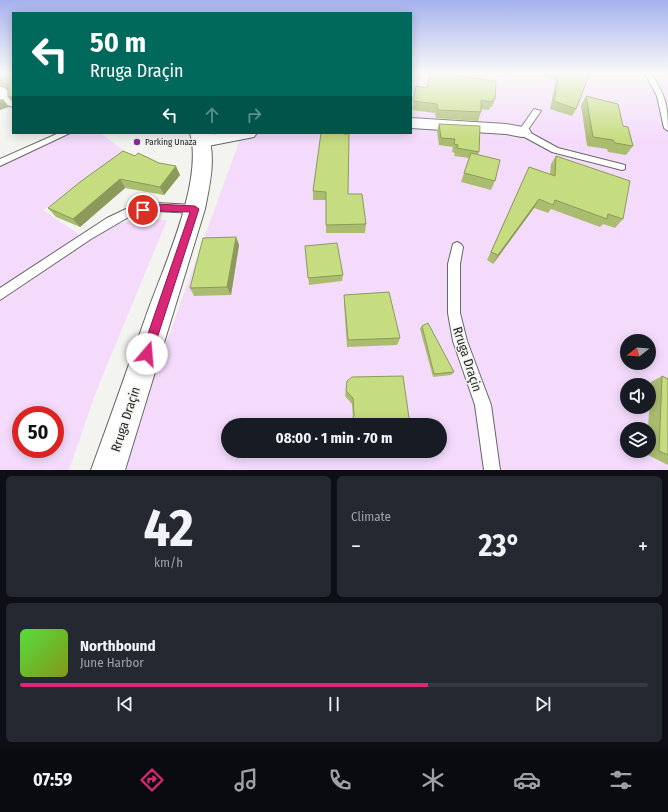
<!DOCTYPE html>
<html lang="en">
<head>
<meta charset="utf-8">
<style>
	body { margin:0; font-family:"Fira Sans Condensed",sans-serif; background:#242831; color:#f1f3f6; height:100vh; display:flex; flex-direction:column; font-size:15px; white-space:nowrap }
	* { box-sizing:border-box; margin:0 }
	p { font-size:13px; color:#9ea1a6 }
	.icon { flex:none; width:22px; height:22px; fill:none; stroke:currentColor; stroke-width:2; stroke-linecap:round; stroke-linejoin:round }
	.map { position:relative; height:470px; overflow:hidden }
	.panel { display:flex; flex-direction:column; gap:6px; padding:6px; background:#0d0f14; flex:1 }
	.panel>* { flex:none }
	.banner { position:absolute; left:12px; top:12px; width:400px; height:122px; border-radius:0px; box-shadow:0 2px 10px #0003; background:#00695c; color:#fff; overflow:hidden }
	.needle { width:26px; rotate:253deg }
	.fabs { position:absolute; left:620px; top:334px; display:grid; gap:8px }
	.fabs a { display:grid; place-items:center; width:36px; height:36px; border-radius:50%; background:#171b24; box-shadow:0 2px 10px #0003; font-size:20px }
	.speed { position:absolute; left:12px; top:406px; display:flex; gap:8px; font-size:20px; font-weight:700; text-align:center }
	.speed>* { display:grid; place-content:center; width:52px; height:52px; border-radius:50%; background:#171b24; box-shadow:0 2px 10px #0003; line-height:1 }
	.speed .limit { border:6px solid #d22; background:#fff; color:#111 }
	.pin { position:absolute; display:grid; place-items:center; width:34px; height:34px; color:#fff; margin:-17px; border:2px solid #fff; border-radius:50%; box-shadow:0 1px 4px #0007 }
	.me { position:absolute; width:44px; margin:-22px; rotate:18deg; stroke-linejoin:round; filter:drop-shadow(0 0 3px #0008) }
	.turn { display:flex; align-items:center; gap:14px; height:84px; padding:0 12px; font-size:18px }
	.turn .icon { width:52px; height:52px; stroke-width:2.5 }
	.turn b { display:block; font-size:28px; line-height:34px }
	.lanes { display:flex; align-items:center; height:38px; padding:0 12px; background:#0003; justify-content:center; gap:20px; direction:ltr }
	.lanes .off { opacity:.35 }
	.big { font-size:30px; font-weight:700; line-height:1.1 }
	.panel .card { flex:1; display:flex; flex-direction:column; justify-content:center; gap:6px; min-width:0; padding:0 14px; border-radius:6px; background:#242831 }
	.panel .dial { align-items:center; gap:0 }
	.dial b { font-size:52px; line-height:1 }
	.song { display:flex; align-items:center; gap:12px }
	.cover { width:48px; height:48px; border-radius:6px; background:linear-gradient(135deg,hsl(110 70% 55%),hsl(70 70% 35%)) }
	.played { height:4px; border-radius:2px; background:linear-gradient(90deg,#db2777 65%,#363941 65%) }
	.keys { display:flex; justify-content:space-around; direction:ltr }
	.heat { display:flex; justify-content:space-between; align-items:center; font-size:22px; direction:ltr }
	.panel .tiles { flex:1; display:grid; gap:6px; grid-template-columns:1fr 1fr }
	.card:last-child { grid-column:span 2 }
	.trip { position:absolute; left:221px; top:418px; width:226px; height:40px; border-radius:20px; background:#171b24; box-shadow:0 2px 10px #0003; font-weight:700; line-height:40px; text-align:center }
	.tabs { display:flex; height:64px; justify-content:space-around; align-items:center; background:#090b0e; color:#9ea1a6 }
	.tabs .icon { width:28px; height:28px }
	.tabs .selected { color:#db2777 }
	.tabs b { font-size:18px; color:#f1f3f6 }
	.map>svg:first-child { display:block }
</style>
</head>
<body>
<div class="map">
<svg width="668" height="470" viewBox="0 0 668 470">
	<rect width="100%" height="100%" fill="#f3f4f0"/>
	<!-- green -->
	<g fill="#f4dbfc" fill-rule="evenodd">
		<path d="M 411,73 L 668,73 L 668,470 L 120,470 L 239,142 L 234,133 L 411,133 ZM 627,341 L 649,341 L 649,363 L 627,363 ZM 627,385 L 649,385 L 649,407 L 627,407 ZM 228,425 L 440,425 L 440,451 L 228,451 ZM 627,429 L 649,429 L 649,451 L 627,451 Z"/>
		<polygon points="71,133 100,133 125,151 126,155 81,189 43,210 80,235 0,289 0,166"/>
		<path d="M 146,218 L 167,220 L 96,392 L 69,470 L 0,470 L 0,301 C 21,287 42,274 62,260 C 90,241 111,220 146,218 ZM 21,415 L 55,415 L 55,449 L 21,449 Z"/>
	</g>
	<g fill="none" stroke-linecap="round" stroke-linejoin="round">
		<defs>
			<g id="service">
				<path d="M 645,73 L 651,73 C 665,96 668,103 668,131 L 664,128 L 657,96 Z"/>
				<polygon points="534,109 541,111 527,131 558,148 625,165 625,169 622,170 552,152 519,134 518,132"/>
				<polygon points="59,133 70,133 0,166 0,159"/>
				<polygon points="207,133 217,133 205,141 199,141 199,137"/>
				<polygon points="156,203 195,205 200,209 195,213 156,211 132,215 91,239 0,300 0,288 107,218 126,209"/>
				<polygon points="457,242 461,244 463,247 460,264 460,313 467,341 491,405 500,470 484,470 475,405 453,341 448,313 448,264 453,244"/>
			</g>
			<g id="minor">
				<polygon points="0,86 5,88 13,94 13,107 7,105 0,99"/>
				<polygon points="411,118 506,124 528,128 531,132 528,136 522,137 506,134 411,128"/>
				<polygon points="221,133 257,133 254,137 203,147 197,146 194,142 197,138"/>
			</g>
			<path id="secondary" d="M 190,133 L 208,133 C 216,159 210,183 205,209 L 125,470 L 91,470 C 110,419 128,367 146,316 C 163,268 204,181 190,133 Z"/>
		</defs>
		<!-- service casing -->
		<use href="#service" stroke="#676864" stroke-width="2"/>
		<!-- minor casing -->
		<use href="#minor" stroke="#676864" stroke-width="2"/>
		<!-- secondary casing -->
		<use href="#secondary" stroke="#676864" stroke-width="2"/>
		<!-- service -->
		<use href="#service" fill="#fff" fill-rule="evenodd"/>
		<!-- minor -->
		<use href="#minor" fill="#fff" fill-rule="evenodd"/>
		<!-- secondary -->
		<use href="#secondary" fill="#fff" fill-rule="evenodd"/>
	</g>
	<!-- wall -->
	<g fill="#aabd6f">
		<polygon points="0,73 13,73 8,89 1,85 0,85"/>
		<polygon points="547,73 590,73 576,109 572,116 550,109 556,80 545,77"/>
		<polygon points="416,86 495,99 492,107 490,107 489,110 481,109 481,112 478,121 436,118 435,113 412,110"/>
		<polygon points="586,96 623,126 633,146 626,155 608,152 607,149 587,146 581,105"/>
		<polygon points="439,124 479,152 478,155 495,181 491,190 461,182 469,158 454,156 455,153 452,152 453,147 439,145 437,131"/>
		<polygon points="321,133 348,194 366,224 365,233 326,233 326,200 313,200 313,191"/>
		<polygon points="135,156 180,175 164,195 125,188 80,227 56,217 48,208"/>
		<polygon points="556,156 623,219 615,228 603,224 600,227 551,209 548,213 534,208 493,264 487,260 525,176 529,167 550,174 551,164"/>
		<polygon points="236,237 239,245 231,295 194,296 190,288"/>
		<polygon points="305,246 343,275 342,281 309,285"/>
		<polygon points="344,295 400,338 397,345 347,347 344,303"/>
		<polygon points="422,326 454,372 451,375 433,377 420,329"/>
		<polygon points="403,376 353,418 352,404 345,396 347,381"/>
		<polygon points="662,376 668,379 668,465 646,454 647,451 649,451 649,429 648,429 651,382"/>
	</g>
	<!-- shaded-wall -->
	<g fill="#8b9a5a">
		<polygon points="13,96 13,103 8,97"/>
		<polygon points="3,99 9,107 0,110 0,100"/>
		<polygon points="176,166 180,175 164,195 160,187"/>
		<polygon points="120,179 125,188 80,227 73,219"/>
		<polygon points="539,199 534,208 493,264 498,255"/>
		<polygon points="236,237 239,245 231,295 227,287"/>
	</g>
	<!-- building -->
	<g fill="#c6dc81" stroke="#8b9a5a">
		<polygon points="0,73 13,73 13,96 8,97 8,85 0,80"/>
		<polygon points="430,73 496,81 495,99 493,99 492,102 481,100 481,112 438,110 437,104 413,101 416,86 427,88"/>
		<polygon points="559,73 590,73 576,109 554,101"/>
		<polygon points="586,96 618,104 623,126 628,127 633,146 615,143 613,140 593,137"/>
		<polygon points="439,124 480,126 479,152 457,148 458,145 454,144 455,139 441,138"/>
		<polygon points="321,133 344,133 344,134 349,134 348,194 362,194 366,224 326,225 326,192 313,191"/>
		<polygon points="123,151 135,156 138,153 159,163 176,166 160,187 120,179 73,219 48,208 80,182"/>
		<polygon points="471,153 500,160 495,181 464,173"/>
		<polygon points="556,156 630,181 623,219 608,214 607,219 555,200 553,205 539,199 498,255 491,252 529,167 555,176"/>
		<polygon points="236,237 227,287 190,288 203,238"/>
		<polygon points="337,243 343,275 308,278 305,246"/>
		<polygon points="389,292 400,338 348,340 344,295"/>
		<polygon points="428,323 454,372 434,374 422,326"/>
		<polygon points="403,376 410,425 349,425 354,416 353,398 346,391 347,381 352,377"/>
		<polygon points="662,376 668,379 668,455 659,451"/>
	</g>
	<!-- sky -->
	<linearGradient id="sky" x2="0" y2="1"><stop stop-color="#a6b1ee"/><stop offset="0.53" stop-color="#fafaf8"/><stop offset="1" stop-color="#fafaf8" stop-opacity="0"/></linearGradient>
	<rect width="668" height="139" fill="url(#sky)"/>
	<!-- route -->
	<polygon fill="#db2777" stroke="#8e194d" points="156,204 195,206 199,209 152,354 151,358 147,360 143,358 141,354 190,212 156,211 143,213 138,210 140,208"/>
	<!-- markers -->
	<circle fill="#812c9a" stroke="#f3f4f0" stroke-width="1.5" cx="137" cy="142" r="4"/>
	<g text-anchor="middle" stroke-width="3" stroke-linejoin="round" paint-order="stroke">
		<!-- far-poi labels -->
		<g font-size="9" fill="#282927" stroke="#f3f4f0" text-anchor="start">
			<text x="145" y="145">Parking Unaza</text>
		</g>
		<!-- near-street labels -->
		<g font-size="13" fill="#282927" stroke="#f3f4f0">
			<text transform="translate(468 359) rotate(72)" y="5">Rruga Draçin</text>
			<text transform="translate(125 419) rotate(-72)" y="5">Rruga Draçin</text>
		</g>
	</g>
</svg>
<div class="fabs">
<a><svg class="needle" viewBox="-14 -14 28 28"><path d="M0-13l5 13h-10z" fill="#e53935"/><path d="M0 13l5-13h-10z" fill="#9ea1a6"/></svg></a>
<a><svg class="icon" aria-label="sound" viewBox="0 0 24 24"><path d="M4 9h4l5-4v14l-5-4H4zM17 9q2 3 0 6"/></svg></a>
<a><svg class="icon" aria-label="layers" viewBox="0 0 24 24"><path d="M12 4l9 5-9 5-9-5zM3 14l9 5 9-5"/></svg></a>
</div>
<div class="speed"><div class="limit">50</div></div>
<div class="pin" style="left:143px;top:210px;background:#d93025"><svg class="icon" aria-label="arrive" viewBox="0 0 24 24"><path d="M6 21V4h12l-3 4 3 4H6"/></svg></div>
<svg class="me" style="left:147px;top:354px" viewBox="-20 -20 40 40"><circle r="19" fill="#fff"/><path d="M0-13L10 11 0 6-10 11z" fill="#db2777"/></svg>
<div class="trip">08:00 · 1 min · 70 m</div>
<div class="banner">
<div class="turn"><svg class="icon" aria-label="left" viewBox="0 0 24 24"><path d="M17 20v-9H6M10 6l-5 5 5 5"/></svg><div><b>50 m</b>Rruga Draçin</div></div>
<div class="lanes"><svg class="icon" aria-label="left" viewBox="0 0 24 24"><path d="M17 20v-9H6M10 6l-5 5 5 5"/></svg><svg class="icon off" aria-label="ahead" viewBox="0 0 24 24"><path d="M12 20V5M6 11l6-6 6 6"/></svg><svg class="icon off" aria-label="right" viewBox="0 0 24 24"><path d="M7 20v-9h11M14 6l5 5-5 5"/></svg></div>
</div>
</div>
<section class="panel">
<div class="tiles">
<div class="card dial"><b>42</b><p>km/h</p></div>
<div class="card"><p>Climate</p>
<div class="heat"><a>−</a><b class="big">23°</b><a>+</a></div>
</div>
<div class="card">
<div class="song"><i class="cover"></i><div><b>Northbound</b><p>June Harbor</p></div></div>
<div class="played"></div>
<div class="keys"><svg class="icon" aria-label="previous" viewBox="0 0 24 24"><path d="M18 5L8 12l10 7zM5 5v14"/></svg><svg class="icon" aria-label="pause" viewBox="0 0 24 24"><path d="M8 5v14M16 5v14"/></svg><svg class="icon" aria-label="next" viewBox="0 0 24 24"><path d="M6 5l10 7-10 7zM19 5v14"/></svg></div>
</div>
</div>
</section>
<nav class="tabs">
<b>07:59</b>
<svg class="icon selected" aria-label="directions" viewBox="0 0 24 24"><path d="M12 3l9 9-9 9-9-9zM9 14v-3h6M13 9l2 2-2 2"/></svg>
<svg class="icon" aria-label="music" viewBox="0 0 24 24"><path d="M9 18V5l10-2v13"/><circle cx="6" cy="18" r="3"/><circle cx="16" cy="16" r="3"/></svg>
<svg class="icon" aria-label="phone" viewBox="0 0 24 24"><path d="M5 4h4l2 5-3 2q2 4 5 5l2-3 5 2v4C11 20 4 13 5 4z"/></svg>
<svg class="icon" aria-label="climate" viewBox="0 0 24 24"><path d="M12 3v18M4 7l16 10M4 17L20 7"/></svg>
<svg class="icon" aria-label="car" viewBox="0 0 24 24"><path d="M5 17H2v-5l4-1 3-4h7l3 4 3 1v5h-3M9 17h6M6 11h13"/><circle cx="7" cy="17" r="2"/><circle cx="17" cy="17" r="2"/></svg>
<svg class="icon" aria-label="filters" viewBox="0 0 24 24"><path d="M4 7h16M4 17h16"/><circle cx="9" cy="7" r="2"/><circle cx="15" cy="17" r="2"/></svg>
</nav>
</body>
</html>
